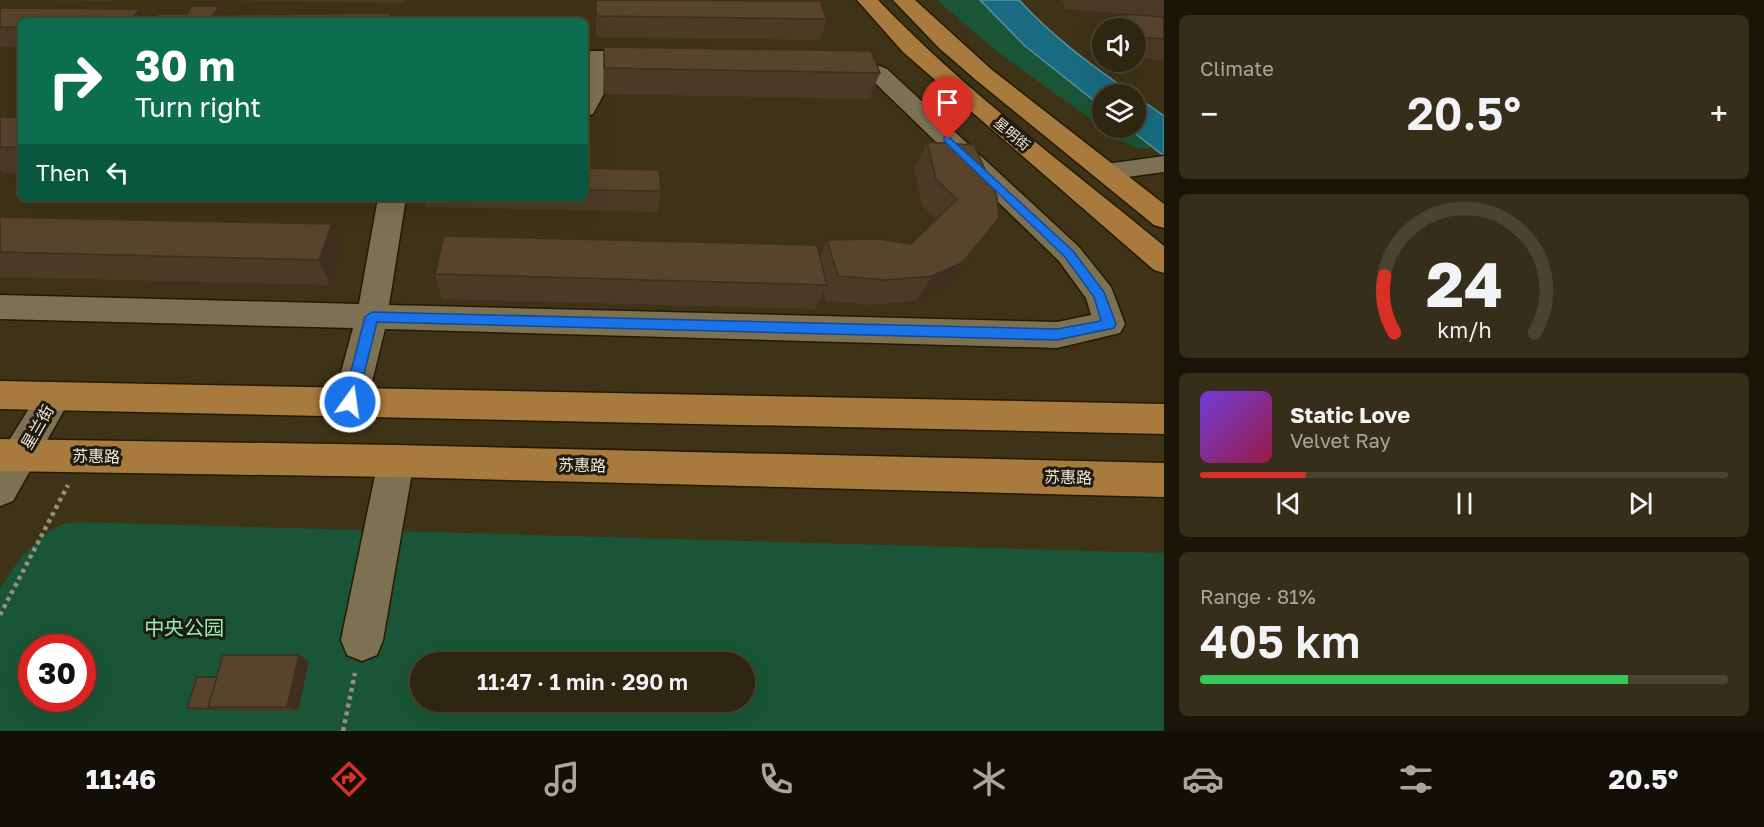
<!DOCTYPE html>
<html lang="en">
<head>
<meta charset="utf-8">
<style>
	body { margin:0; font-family:"Golos Text","Noto Sans SC",sans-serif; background:#362e1a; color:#f1f3f6; height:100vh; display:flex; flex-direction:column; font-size:22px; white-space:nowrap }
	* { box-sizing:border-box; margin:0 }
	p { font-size:20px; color:#a7a59f }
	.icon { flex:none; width:33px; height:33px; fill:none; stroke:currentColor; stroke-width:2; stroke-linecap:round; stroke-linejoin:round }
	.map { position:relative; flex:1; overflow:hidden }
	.panel { display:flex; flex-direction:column; gap:15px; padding:15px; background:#191509; width:600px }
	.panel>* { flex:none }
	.banner { position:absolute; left:18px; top:18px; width:570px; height:183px; border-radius:9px; box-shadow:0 6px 24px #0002,0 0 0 2px #494331; background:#0b6e4f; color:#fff; overflow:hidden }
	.tools { position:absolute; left:1092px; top:18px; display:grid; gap:12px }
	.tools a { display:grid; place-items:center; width:54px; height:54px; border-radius:50%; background:#2e2611; box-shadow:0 6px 24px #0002,0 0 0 2px #494331; font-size:30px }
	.speed { position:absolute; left:18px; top:634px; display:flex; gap:12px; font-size:30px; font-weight:700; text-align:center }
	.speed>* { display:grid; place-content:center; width:78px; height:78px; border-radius:50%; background:#2e2611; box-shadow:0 6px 24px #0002,0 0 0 2px #494331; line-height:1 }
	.speed .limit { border:9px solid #d22; background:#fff; color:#111 }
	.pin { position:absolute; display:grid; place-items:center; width:51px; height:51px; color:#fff; margin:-62px -26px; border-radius:50% 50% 50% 0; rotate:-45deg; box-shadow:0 0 6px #0007 }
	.pin .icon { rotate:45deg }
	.me { position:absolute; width:66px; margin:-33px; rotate:14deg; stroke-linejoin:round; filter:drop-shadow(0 0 4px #0008) }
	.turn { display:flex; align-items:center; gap:21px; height:126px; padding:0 18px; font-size:27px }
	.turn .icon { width:78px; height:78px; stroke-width:2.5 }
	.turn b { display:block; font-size:42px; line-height:51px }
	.then { display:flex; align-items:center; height:57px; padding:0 18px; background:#0003; gap:12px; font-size:22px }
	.big { font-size:45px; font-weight:600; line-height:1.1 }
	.panel .tile { flex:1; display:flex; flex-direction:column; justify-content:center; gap:9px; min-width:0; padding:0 21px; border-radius:9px; background:#362e1a }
	.panel .dial { align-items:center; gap:0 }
	.dial svg { height:156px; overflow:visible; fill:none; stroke:#494331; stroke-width:7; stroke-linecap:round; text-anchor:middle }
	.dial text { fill:#f1f3f6; stroke:none }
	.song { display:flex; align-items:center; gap:18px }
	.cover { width:72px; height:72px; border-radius:9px; background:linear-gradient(135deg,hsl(260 70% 55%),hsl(340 70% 35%)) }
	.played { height:6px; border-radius:3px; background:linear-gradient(90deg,#d93025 20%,#494331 20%) }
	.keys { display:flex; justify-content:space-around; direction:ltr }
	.heat { display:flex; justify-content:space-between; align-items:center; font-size:33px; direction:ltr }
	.charge { height:9px; border-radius:4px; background:linear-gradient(90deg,#34c759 81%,#494331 0) }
	.trip { position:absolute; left:410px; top:652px; width:345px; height:60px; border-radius:30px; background:#2e2611; box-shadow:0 6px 24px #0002,0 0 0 2px #494331; font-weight:600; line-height:60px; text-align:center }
	.tab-bar { display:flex; height:96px; justify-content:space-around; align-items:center; background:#120f07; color:#a7a59f }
	.tab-bar .icon { width:42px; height:42px }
	.tab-bar .current { color:#d93025 }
	.tab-bar b { font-size:27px; color:#f1f3f6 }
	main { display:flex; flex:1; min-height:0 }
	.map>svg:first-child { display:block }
</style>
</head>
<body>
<main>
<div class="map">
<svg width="1164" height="731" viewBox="0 0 1164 731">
	<rect width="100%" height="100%" fill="#3e3317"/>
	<!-- green -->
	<g fill="#195536" fill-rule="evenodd">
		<polygon points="937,0 980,0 1025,46 1102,107 1102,128 1128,128 1153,147 1140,149 1119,140 995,50"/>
		<path d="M 77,522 L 1164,553 L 1164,731 L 0,731 L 0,588 L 22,556 L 49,531 L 62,524 ZM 32,648 L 82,648 L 82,699 L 32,699 ZM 420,663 L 744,663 L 744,702 L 420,702 Z"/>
	</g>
	<!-- water -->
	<g fill="#196b81" stroke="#5a919b" stroke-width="1.5">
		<path d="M 980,0 L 1019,0 C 1053,37 1092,66 1133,94 L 1102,94 L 1102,107 L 1025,46 Z"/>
		<polygon points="1136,96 1164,116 1164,156 1128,128 1136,128"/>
	</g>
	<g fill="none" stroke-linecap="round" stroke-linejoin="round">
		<defs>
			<g id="minor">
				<polygon points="591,51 648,51 656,53 659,58 656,63 603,65 607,88 593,114 585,116 585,53"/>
				<polygon points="838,54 854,56 887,69 1079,247 1111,287 1125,324 1120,333 1057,348 385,329 367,402 362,412 350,417 338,412 333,402 353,328 0,319 0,295 359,304 378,198 406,198 389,305 1057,322 1091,315 1086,298 1059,261 871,79 843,68 830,66 827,61 830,56"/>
				<polygon points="1164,156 1164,172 1106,180 1097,178 1093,172 1097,166 1106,164"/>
				<polygon points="55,382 67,386 72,396 13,501 0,506 0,455 43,386"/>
				<polygon points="396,445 409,449 414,461 383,640 377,655 362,661 347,655 341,640 378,461 383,449"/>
			</g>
			<g id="major">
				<path d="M 857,0 L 878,0 C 965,91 1067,166 1164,246 L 1164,273 L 1154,270 L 903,52 Z"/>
				<polygon points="893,0 915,0 992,70 1164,204 1164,228 1154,225 976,80 939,48"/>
				<polygon points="0,381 1164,404 1164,434 0,409"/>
				<polygon points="0,439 396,445 1164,463 1164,497 396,477 0,471"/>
			</g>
		</defs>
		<!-- minor casing -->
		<use href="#minor" stroke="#241a00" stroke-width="3"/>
		<!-- major casing -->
		<use href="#major" stroke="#241a00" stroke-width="3"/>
		<!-- path -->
		<g stroke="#988f79" stroke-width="4.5" stroke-dasharray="4 4" stroke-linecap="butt">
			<polyline points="0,615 68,485"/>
			<polyline points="343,731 355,673"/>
		</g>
		<!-- minor -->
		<use href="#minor" fill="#7d7153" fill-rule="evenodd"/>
		<!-- major -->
		<use href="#major" fill="#a87a3d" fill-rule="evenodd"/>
	</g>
	<!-- wall -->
	<g fill="#4c3a26">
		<polygon points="32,0 114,0 113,1"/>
		<polygon points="208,0 404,0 403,3"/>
		<polygon points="596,0 827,19 820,40 596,37"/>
		<polygon points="1062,0 1164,0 1164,61 1136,58 1136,28 1114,28 1124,14 1066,9"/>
		<polygon points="0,8 140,9 146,21 21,21 21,47 0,47"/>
		<polygon points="604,47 880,73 869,99 603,94"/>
		<polygon points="0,117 21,117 21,173 3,173 0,177"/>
		<polygon points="927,142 982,243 946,287 916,301 871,305 826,301 824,291 815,309 442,299 435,274 820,257 827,240 911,244 936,219 922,205 914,169"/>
		<polygon points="585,168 661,191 658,212 426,207 423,198 585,198"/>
		<polygon points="0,217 332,224 342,250 330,285 0,277"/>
		<polygon points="299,655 309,661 298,711 195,710 187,708"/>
	</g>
	<!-- shaded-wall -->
	<g fill="#3e2f1f">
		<polygon points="219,6 225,21 213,15"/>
		<polygon points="140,9 146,21 130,21"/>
		<polygon points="391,13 393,21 388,21"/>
		<polygon points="0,170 3,173 0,177"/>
		<polygon points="999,218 982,243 946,287 916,301 932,276"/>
		<polygon points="332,224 342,250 330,285 319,260"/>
		<polygon points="299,655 309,661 298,711 287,707"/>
	</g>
	<!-- building -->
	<g fill="#58432c" stroke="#3e2f1f" stroke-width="1.5">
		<polygon points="596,0 820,1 827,19 596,16"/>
		<polygon points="192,6 219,6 213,15 391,13 388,21 153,21 158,14 187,14"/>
		<polygon points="0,8 140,9 130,21 21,21 21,27 0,27"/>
		<polygon points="1124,14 1164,17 1164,39 1138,37 1136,33 1136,28 1133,28"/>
		<polygon points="604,47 871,51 880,73 604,68"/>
		<rect x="0" y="117" width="21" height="30"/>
		<polygon points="927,142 974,145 997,196 999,218 963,262 932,276 885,280 838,276 827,240 879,239 911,244 957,199 936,179"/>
		<polygon points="585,168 659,170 661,191 585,190"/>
		<polygon points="0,217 332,224 319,260 0,252"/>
		<polygon points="444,236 817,245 827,285 435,274"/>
		<polygon points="223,655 299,655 287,707 208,707"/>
		<polygon points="197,677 217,677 208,707 215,709 187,708"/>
	</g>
	<!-- route -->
	<polygon fill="#1a73e8" stroke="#114b97" stroke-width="1.5" points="948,136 1073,251 1104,292 1116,324 1114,328 1057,340 377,322 357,402 355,406 345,406 343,402 365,317 372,312 1057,329 1101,321 1094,297 1065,257 944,141 944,137"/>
	<g text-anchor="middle" stroke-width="6" stroke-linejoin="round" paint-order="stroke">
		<!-- far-street labels -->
		<g font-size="14" fill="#f0e9d9" stroke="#201b0f">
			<text transform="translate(1012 134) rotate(40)" y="5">星明街</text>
		</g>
		<!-- street labels -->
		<g font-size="16" fill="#f0e9d9" stroke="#201b0f">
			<text transform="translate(37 427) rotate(-60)" y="6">星兰街</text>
			<text transform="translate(96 456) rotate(1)" y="6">苏惠路</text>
			<text transform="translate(582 465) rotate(1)" y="6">苏惠路</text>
			<text transform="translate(1068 477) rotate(1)" y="6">苏惠路</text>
		</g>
		<!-- near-park labels -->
		<g font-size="20" fill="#94ecb8" stroke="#201b0f">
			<text x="184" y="635">中央公园</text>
		</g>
	</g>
</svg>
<div class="tools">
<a><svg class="icon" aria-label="sound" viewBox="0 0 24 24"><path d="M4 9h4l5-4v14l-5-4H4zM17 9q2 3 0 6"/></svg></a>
<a><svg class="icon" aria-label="layers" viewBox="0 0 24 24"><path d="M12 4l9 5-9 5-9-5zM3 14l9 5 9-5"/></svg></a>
</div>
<div class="speed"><div class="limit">30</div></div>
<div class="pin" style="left:948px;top:139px;background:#d93025"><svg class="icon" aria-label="arrive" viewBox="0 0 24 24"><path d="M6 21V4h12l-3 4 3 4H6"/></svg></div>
<svg class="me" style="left:350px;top:402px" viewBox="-20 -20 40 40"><circle r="17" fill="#1a73e8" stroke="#fff" stroke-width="3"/><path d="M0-11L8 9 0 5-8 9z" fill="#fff"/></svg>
<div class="trip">11:47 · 1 min · 290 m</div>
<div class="banner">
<div class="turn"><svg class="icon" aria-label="right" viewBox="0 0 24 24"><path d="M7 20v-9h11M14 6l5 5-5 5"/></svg><div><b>30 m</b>Turn right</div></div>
<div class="then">Then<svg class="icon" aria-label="left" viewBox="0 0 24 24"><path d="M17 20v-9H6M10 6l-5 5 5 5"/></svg></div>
</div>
</div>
<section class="panel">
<div class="tile"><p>Climate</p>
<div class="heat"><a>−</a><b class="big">20.5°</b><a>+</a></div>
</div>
<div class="tile dial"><svg viewBox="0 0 100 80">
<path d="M14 69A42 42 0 1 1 86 69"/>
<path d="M14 69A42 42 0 0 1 9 40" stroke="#d93025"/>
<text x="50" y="56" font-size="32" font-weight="700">24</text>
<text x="50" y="72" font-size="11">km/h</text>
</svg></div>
<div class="tile">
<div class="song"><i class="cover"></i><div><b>Static Love</b><p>Velvet Ray</p></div></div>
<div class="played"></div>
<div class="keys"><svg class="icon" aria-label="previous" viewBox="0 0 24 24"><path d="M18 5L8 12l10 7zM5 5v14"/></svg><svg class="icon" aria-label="pause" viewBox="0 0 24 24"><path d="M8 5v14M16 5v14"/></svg><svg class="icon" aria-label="next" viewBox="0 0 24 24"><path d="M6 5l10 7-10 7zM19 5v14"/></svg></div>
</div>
<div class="tile"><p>Range · 81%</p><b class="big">405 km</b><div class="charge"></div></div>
</section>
</main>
<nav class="tab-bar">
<b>11:46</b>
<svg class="icon current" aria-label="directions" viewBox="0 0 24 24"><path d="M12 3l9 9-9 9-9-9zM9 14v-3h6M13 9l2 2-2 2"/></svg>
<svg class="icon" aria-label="music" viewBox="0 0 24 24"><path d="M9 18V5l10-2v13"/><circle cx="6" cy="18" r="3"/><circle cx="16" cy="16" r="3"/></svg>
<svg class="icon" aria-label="phone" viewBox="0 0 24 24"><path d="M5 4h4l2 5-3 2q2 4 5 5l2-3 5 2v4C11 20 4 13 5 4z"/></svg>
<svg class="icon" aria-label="climate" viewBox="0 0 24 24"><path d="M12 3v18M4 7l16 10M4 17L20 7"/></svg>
<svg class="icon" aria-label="car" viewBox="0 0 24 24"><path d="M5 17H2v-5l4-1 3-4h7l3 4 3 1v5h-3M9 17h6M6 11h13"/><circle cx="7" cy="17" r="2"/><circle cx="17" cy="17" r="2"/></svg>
<svg class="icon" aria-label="filters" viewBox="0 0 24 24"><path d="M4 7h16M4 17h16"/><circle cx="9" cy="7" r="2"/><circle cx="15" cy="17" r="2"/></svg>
<b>20.5°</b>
</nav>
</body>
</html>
